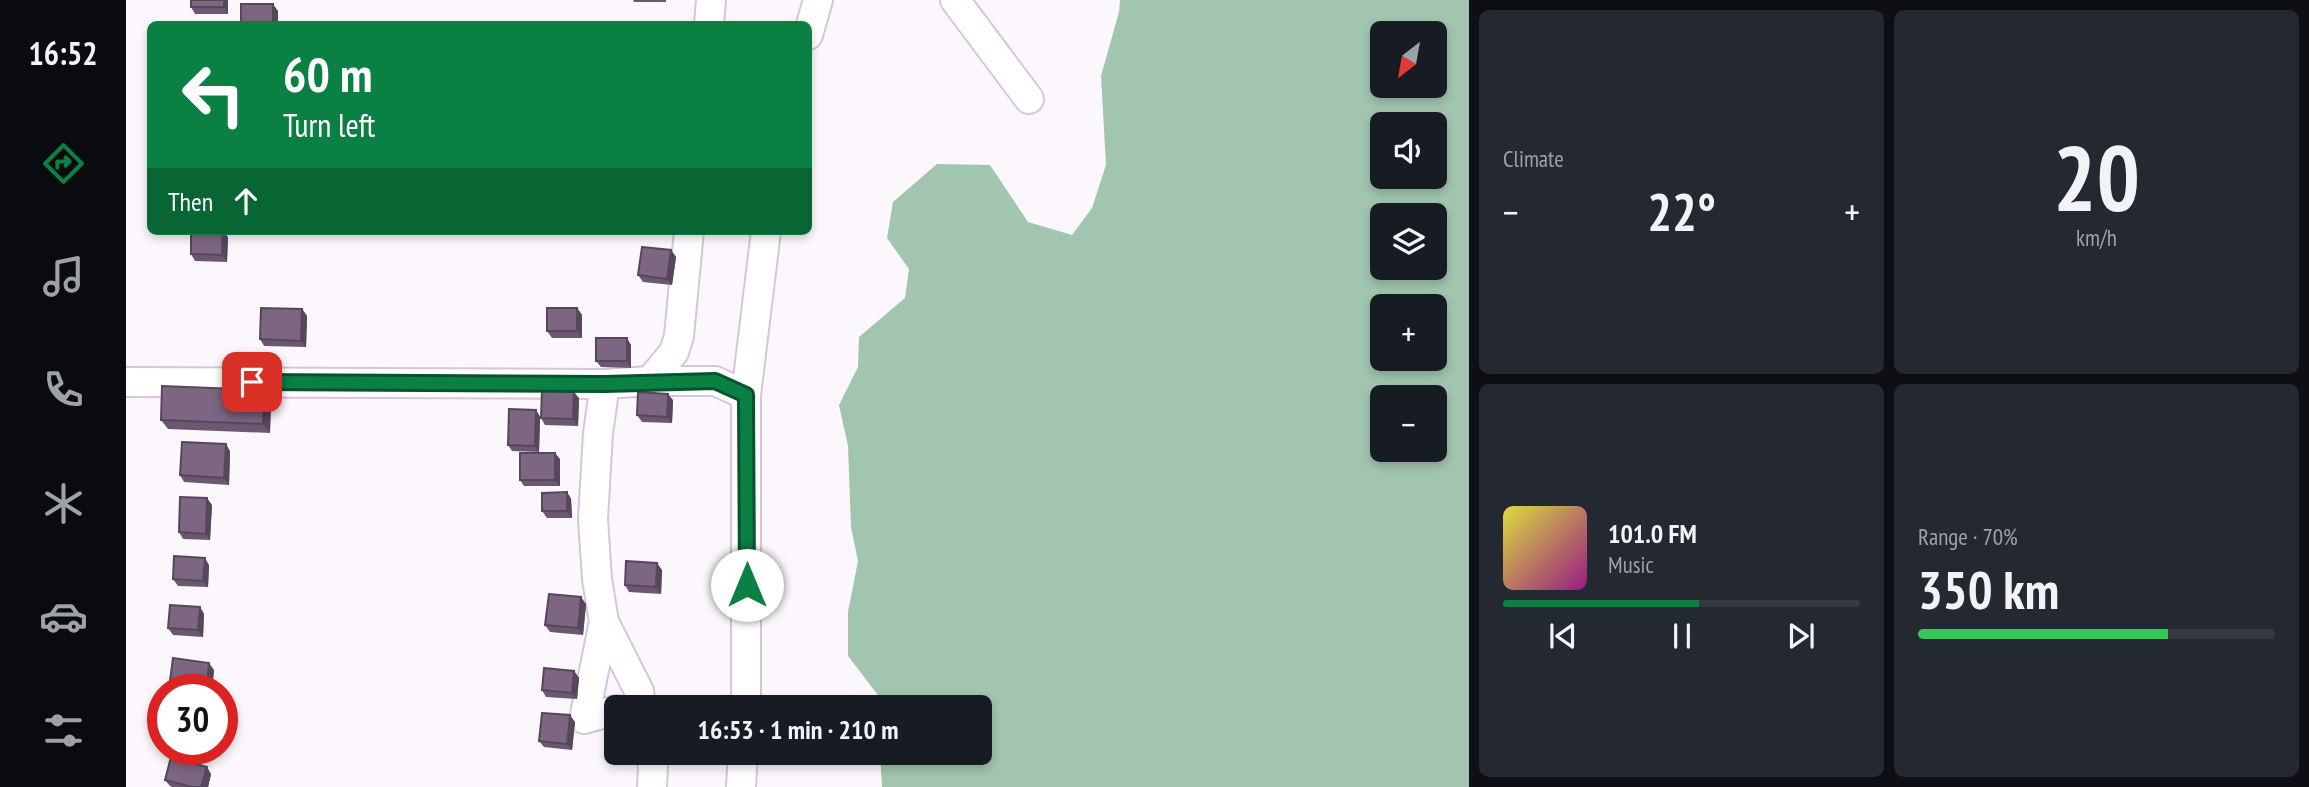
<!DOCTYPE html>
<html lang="en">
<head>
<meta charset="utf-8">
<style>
	body { margin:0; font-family:"PT Sans Narrow",sans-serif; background:#242831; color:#f1f3f6; height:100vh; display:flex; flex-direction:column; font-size:26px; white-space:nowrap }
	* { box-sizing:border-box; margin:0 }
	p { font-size:23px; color:#9ea1a6 }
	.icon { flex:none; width:38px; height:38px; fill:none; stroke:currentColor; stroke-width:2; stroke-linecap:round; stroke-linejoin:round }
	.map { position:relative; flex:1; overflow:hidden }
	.sheet { display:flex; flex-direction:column; gap:10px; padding:10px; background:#0d0f14; width:840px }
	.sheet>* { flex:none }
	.top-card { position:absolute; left:21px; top:21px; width:665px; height:214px; border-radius:10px; box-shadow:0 4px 10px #0003; background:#0b8043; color:#fff; overflow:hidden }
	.needle { width:46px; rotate:211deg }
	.fabs { position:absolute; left:1244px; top:21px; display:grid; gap:14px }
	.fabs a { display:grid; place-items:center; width:77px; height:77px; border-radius:10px; background:#171b24; box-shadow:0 4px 10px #0003; font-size:35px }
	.speed { position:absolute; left:21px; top:674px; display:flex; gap:14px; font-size:35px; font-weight:700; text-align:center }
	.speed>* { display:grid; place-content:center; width:91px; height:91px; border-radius:50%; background:#171b24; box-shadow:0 4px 10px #0003; line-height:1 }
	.speed .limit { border:10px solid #d22; background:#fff; color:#111 }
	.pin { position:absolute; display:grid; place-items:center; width:60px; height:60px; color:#fff; margin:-30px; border-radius:14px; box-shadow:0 4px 10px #0006 }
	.me { position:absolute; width:77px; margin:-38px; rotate:0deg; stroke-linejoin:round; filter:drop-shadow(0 0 5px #0008) }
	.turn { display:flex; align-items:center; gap:24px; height:147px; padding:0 21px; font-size:32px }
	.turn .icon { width:91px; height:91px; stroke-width:2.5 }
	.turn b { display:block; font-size:49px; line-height:60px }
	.then { display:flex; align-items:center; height:66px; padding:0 21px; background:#0003; gap:14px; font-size:26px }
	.big { font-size:52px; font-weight:700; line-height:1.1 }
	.sheet .widget { flex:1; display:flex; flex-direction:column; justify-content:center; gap:10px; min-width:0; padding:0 24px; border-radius:10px; background:#242831 }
	.sheet .dial { align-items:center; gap:0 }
	.dial b { font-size:91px; line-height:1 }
	.song { display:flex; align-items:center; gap:21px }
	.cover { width:84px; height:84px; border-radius:10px; background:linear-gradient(135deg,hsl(60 70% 55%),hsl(310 70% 35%)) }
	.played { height:7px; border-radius:4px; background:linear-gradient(90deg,#0b8043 55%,#363941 55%) }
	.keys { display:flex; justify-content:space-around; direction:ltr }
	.heat { display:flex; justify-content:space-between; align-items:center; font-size:38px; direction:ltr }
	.charge { height:10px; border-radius:5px; background:linear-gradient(90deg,#34c759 70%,#363941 0) }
	.sheet .tiles { flex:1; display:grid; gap:10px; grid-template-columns:repeat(2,1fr) }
	.trip { position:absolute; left:478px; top:695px; width:388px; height:70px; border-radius:10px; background:#171b24; box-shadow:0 4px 10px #0003; font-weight:700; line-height:70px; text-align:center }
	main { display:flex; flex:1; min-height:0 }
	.tab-bar { display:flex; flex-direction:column; width:126px; justify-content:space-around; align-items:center; background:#090b0e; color:#9ea1a6 }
	.tab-bar .icon { width:49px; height:49px }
	.tab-bar .on { color:#0b8043 }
	.tab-bar b { font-size:32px; color:#f1f3f6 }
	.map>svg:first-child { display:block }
</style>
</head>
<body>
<main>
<nav class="tab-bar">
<b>16:52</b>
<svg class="icon on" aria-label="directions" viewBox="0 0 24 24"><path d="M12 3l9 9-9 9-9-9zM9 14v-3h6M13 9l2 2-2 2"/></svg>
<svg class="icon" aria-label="music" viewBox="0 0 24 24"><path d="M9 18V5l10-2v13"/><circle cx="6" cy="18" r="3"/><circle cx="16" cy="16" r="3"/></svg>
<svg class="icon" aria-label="phone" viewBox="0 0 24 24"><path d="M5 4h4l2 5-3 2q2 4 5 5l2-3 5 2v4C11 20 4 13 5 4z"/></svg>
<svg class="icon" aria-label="climate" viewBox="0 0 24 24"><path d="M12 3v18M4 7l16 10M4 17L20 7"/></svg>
<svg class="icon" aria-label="car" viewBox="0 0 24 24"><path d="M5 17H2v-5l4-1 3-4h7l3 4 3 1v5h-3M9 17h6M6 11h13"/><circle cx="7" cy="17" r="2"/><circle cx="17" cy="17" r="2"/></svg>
<svg class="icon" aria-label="filters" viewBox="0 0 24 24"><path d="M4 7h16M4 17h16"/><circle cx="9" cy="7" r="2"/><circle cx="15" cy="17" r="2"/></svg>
</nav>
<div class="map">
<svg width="1343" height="787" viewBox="0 0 1343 787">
	<rect width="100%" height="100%" fill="#fbf7fc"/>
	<!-- water -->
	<path fill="#a1c5ae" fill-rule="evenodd" d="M 994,0 L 1343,0 L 1343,787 L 756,787 L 754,753 L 854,752 L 854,707 L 758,707 L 758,703 L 722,656 L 722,612 L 732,561 L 725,527 L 722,446 L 713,405 L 732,367 L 733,337 L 779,298 L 783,269 L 761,238 L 767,202 L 811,164 L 864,165 L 902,222 L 946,235 L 966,208 L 980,165 L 975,76 L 993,12 ZM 1256,33 L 1309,33 L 1309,86 L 1256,86 ZM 1256,124 L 1309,124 L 1309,177 L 1256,177 ZM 1256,215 L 1309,215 L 1309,268 L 1256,268 ZM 1256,306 L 1309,306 L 1309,359 L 1256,359 ZM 1256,397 L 1309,397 L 1309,450 L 1256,450 Z"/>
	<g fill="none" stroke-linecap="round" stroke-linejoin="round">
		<defs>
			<g id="minor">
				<polyline points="829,0 903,99"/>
				<polyline points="583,24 585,0"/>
				<polyline points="682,35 692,0"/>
				<polyline points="524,381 589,381 620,395"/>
				<polyline points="0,382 479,384"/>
				<polyline points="478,622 458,719 490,710"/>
				<polyline points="515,707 513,691 478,622 471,579 467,519 472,433 479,384 524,381 548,352 553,336 563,231"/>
				<polyline points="620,707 620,395 640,231"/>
				<polyline points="524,752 527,766 526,787"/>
				<polyline points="615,787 617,752"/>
			</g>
		</defs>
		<!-- minor casing -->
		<use href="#minor" stroke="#d8c5dc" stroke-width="32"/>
		<!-- minor -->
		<use href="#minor" stroke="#fff" stroke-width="28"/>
	</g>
	<!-- wall -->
	<g fill="#6b5870">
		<polygon points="102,0 102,14 69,14 65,7"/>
		<polygon points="507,0 540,0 540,2 508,2"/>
		<polygon points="102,237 101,262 69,261 65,254"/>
		<polygon points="545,250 550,257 546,285 517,282 512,275"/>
		<polygon points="451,308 456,315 456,338 426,338 421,331"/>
		<polygon points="176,309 181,316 180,347 138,346 134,339"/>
		<polygon points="505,345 505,368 475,367 470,361"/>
		<polygon points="453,398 452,426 419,425 415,418"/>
		<polygon points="145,400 144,433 42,429 35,420"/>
		<polygon points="547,400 546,423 516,422 511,415"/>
		<polygon points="410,410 414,417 413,452 386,451 382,445"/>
		<polygon points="104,451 103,485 58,482 54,475"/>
		<polygon points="434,459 434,486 398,486 394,480"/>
		<polygon points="441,492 445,499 446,518 421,518 416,511"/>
		<polygon points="86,505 84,540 57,539 53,532"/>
		<polygon points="83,565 82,587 52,586 47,579"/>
		<polygon points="536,570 535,594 503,592 499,585"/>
		<polygon points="460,604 457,635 424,632 419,625"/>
		<polygon points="74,607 78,614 77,637 47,635 42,628"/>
		<polygon points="88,670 86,690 60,690 49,688 44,681"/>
		<polygon points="448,671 453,678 451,699 420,697 416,690"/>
		<polygon points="449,722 446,750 418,747 413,741"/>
		<polygon points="85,774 82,787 46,787 44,786 39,780"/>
	</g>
	<!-- shaded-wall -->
	<g fill="#57475b">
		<polygon points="98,0 102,0 102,14 98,7"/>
		<polygon points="147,4 152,11 152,24 147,24"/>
		<polygon points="97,231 102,237 101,262 96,255"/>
		<polygon points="545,250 550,257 546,285 541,279"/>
		<polygon points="451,308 456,315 456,338 451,331"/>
		<polygon points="176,309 181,316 180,347 175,341"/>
		<polygon points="501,338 505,345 505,368 501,361"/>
		<polygon points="139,390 145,400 144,433 137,424"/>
		<polygon points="448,392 453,398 452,426 447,419"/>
		<polygon points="542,394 547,400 546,423 541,417"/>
		<polygon points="410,410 414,417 413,452 409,446"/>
		<polygon points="100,444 104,451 103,485 98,478"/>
		<polygon points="429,453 434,459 434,486 429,480"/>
		<polygon points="441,492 445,499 446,518 441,511"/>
		<polygon points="81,498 86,505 84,540 80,534"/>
		<polygon points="79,558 83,565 82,587 77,581"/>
		<polygon points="531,563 536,570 535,594 530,587"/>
		<polygon points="455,597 460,604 457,635 452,628"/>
		<polygon points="74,607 78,614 77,637 72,630"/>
		<polygon points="83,663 88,670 86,690 83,690 81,686"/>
		<polygon points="448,671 453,678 451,699 446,693"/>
		<polygon points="444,715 449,722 446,750 441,744"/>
		<polygon points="81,767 85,774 82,787 75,787"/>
	</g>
	<!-- building -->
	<g fill="#7c6682" stroke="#57475b" stroke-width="2">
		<rect x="65" y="0" width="33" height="7"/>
		<rect x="115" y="4" width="32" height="20"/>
		<polygon points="65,231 97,231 96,255 65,254"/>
		<polygon points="516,247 545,250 541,279 512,275"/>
		<polygon points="135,308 176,309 175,341 134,339"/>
		<rect x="421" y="308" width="30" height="23"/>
		<rect x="470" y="338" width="31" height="23"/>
		<polygon points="36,386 139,390 137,424 35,420"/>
		<polygon points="416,390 448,392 447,419 415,418"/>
		<polygon points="512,392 542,394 541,417 511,415"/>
		<polygon points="383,409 410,410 409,446 382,445"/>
		<polygon points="56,442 100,444 98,478 54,475"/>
		<rect x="394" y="453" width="35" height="27"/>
		<polygon points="441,492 441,511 416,511 416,493"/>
		<polygon points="54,497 81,498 80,534 53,532"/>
		<polygon points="48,556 79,558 77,581 47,579"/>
		<polygon points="500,561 531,563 530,587 499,585"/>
		<polygon points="423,594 455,597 452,628 419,625"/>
		<polygon points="44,605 74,607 72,630 42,628"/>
		<polygon points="47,658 83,663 81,686 44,681"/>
		<polygon points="418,668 448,671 446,693 416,690"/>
		<polygon points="416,713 444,715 441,744 413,741"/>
		<polygon points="45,757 81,767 75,787 66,787 39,780"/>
	</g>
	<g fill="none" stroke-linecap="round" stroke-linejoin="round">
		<defs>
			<polyline id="route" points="126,382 479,384 589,381 620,395 621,585"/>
		</defs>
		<!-- route casing -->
		<use href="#route" stroke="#07532c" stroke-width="18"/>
		<!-- route -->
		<use href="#route" stroke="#0b8043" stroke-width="12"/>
	</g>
</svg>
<div class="fabs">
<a><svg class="needle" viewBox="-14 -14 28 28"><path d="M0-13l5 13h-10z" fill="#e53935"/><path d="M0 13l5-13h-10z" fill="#9ea1a6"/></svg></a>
<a><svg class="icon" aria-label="sound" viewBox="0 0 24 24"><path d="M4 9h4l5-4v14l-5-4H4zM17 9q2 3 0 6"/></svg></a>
<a><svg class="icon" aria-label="layers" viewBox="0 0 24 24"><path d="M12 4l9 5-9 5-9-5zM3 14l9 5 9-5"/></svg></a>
<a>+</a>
<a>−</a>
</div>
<div class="speed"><div class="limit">30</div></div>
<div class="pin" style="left:126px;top:382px;background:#d93025"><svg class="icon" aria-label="arrive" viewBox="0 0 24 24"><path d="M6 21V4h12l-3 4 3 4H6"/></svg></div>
<svg class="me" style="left:621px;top:585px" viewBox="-20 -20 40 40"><circle r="19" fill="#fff"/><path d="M0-13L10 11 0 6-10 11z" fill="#0b8043"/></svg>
<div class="trip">16:53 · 1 min · 210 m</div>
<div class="top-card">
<div class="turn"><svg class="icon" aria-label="left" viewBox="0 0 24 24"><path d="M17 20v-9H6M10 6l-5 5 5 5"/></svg><div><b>60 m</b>Turn left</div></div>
<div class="then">Then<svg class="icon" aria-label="ahead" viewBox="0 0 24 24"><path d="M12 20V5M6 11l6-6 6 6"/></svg></div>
</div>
</div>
<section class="sheet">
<div class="tiles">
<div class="widget"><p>Climate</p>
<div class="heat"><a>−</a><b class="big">22°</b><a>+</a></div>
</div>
<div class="widget dial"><b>20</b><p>km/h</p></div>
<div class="widget">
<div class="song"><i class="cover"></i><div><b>101.0 FM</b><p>Music</p></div></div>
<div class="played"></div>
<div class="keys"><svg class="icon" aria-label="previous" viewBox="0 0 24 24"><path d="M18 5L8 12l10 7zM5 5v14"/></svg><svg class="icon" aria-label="pause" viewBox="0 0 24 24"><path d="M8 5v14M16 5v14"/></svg><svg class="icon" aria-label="next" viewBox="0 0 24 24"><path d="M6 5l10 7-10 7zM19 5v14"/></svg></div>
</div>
<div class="widget"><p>Range · 70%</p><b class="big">350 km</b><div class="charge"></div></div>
</div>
</section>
</main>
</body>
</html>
